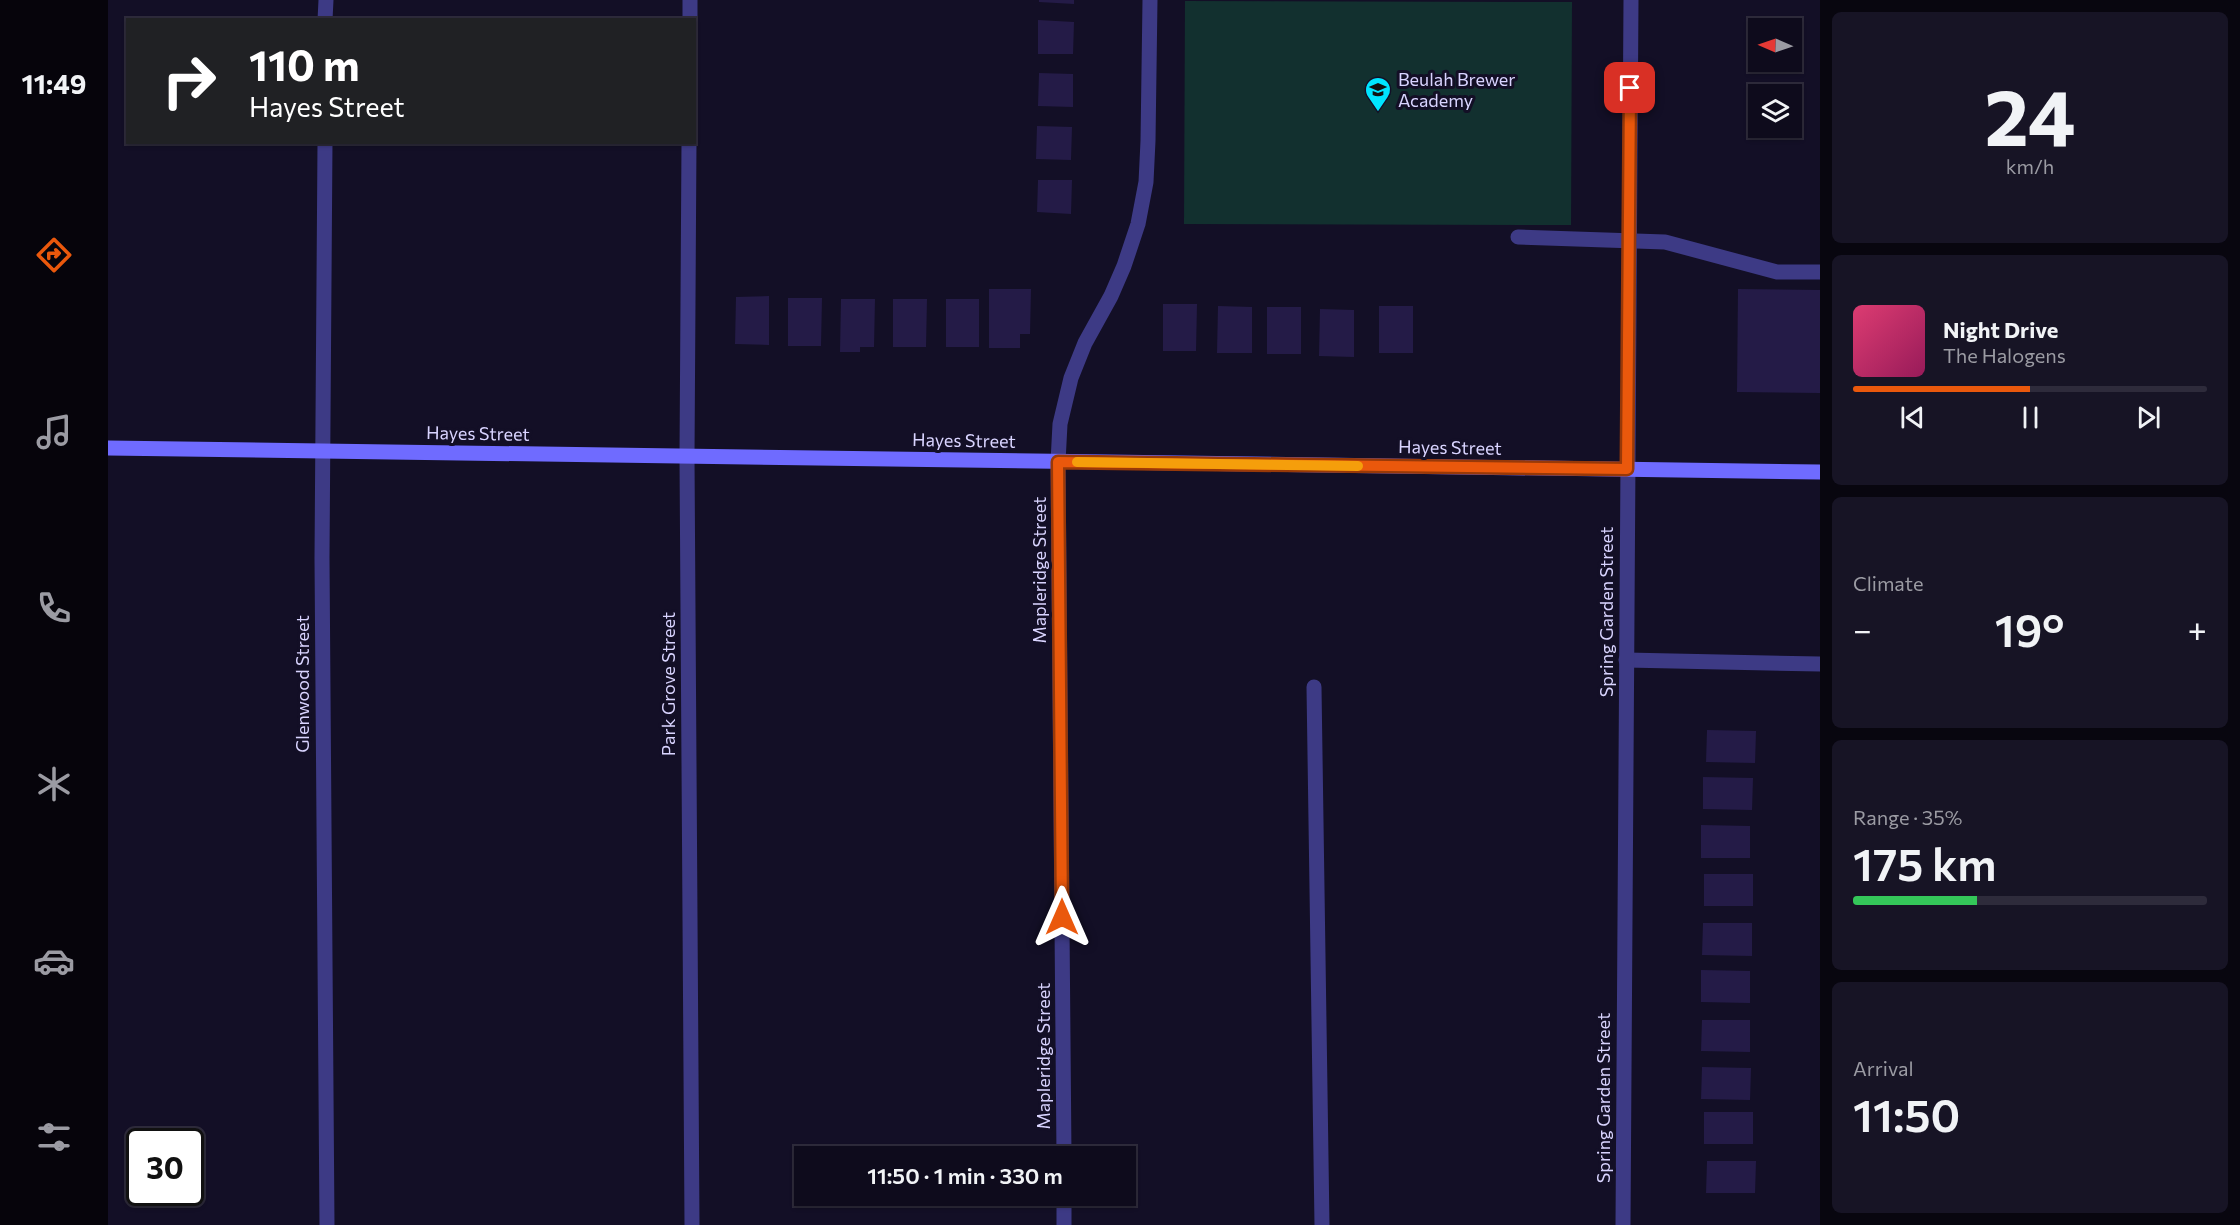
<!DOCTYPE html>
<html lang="en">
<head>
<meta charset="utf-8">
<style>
	body { margin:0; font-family:Commissioner,sans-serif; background:#171425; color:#f1f3f6; height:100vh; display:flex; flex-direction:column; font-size:22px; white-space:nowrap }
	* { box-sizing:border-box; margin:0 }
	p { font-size:20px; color:#9b9ba3 }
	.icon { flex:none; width:33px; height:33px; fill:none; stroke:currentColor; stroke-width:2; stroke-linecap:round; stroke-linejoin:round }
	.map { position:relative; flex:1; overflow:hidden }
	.panel { display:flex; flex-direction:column; gap:12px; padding:12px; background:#08060f; width:420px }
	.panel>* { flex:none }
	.guide { position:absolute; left:18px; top:18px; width:570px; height:126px; border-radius:0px; box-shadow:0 2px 4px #0004,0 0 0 2px #2e2b3b; background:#202124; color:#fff; overflow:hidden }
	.needle { width:39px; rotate:272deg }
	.controls { position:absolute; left:1640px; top:18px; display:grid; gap:12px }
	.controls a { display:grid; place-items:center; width:54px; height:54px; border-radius:0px; background:#0e0b1c; box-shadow:0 2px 4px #0004,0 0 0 2px #2e2b3b; font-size:30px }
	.speed { position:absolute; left:18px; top:1128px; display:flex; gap:12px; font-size:30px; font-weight:700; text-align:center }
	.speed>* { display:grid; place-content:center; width:78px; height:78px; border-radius:50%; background:#0e0b1c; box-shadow:0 2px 4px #0004,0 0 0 2px #2e2b3b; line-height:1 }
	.speed .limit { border:3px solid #111; border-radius:9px; background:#fff; color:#111 }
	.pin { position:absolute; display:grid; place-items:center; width:51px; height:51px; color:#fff; margin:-26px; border-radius:12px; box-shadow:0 3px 9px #0006 }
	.me { position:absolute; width:66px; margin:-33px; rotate:0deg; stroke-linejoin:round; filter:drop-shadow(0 0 4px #0008) }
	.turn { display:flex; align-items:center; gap:21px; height:126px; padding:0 24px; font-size:27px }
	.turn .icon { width:78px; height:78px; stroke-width:2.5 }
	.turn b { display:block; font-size:42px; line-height:51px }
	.big { font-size:45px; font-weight:600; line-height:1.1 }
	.panel .widget { flex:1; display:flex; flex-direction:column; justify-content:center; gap:9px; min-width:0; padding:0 21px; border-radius:9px; background:#171425 }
	.panel .dial { align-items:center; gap:0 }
	.dial b { font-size:78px; line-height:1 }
	.song { display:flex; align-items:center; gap:18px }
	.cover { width:72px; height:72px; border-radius:9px; background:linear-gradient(135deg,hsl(340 70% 55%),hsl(330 70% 35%)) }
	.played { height:6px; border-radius:3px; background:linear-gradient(90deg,#ea580c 50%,#2e2b3b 50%) }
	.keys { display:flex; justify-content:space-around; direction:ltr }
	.heat { display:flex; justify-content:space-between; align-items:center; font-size:33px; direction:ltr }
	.charge { height:9px; border-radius:4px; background:linear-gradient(90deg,#34c759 35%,#2e2b3b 0) }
	.trip { position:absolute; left:686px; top:1146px; width:342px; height:60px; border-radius:0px; background:#0e0b1c; box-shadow:0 2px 4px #0004,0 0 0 2px #2e2b3b; font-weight:600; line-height:60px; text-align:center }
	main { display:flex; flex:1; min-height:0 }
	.dock { display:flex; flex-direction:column; width:108px; justify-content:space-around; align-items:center; background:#06040b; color:#9b9ba3 }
	.dock .icon { width:42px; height:42px }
	.dock .on { color:#ea580c }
	.dock b { font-size:27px; color:#f1f3f6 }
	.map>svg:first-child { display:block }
</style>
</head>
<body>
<main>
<nav class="dock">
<b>11:49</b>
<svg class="icon on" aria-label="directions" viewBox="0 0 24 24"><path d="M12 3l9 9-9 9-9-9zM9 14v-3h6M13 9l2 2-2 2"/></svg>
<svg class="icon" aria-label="music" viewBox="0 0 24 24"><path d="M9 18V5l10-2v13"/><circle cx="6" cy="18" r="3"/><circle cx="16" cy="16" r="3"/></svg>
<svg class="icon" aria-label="phone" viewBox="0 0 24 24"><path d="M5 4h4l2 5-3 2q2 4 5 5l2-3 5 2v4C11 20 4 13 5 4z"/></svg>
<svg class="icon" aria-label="climate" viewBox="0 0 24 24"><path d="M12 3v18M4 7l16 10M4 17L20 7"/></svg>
<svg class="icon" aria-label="car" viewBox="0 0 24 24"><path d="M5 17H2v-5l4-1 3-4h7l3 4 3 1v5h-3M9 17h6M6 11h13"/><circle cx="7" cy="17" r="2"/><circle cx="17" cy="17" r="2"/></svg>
<svg class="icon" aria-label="filters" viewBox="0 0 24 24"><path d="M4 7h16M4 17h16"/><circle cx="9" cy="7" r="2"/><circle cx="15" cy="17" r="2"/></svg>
</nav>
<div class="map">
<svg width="1712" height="1225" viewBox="0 0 1712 1225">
	<rect width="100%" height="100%" fill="#130f26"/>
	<!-- green -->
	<polygon fill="#12302f" points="1077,1 1464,2 1463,225 1076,224"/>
	<!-- building -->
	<g fill="#241b47">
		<polygon points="931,0 966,0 966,4 931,2"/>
		<polygon points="930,20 966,22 965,54 930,54"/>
		<polygon points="931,73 965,74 965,107 930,106"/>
		<polygon points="929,126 964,127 963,160 928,159"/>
		<polygon points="930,180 964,180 963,214 929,212"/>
		<polygon points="881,289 923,289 922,334 912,334 912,348 881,348"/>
		<polygon points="1630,289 1712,290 1712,393 1629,392"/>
		<polygon points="661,296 661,345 627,344 628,297"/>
		<polygon points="680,298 714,298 713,346 680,346"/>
		<polygon points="733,299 767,299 766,347 752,347 752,352 732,352"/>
		<polygon points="785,299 819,299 818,347 785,347"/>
		<rect x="838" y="299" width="33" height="48"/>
		<polygon points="1055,304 1089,304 1088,351 1055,351"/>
		<polygon points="1110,306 1144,307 1144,353 1109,353"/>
		<rect x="1271" y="306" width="34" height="47"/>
		<rect x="1159" y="307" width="34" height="47"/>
		<polygon points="1212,309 1246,310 1246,357 1211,356"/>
		<polygon points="1599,730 1648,731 1647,763 1598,762"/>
		<polygon points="1595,777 1645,778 1644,810 1595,809"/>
		<polygon points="1593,825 1642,826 1642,858 1593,858"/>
		<rect x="1596" y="874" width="49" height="32"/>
		<polygon points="1595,923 1644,923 1644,956 1594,955"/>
		<polygon points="1593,970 1642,971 1642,1003 1593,1002"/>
		<polygon points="1594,1020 1642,1020 1642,1052 1593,1051"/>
		<polygon points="1594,1067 1643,1068 1642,1100 1593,1099"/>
		<rect x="1596" y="1112" width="49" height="32"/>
		<polygon points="1599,1161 1648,1161 1647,1193 1598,1193"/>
	</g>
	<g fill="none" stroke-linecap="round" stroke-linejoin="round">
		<!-- lane -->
		<g stroke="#3d3a85" stroke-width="15">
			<polyline points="1410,237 1557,242 1669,272 1712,272"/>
			<polyline points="1518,660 1712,664"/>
			<polyline points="1206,687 1214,1225"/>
		</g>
		<!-- street -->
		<g stroke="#3d3a85" stroke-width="15">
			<polyline points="217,20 218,0"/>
			<polyline points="582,20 582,0"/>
			<polyline points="217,142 214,558 219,1225"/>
			<polyline points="581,142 579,457 584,1225"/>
			<polyline points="956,1156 950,462 952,424 963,378 977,343 1003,296 1016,266 1030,224 1038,182 1040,141 1042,0"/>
			<polyline points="956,1196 956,1225"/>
			<polyline points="1515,1225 1523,0"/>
		</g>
		<!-- secondary -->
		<polyline stroke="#6f6bff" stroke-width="15" points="0,448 1712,472"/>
	</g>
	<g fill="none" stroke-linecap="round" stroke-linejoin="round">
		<defs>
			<polyline id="route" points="954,917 950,462 1519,469 1522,88"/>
		</defs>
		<!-- route casing -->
		<use href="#route" stroke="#983908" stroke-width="15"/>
		<!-- route -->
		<use href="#route" stroke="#ea580c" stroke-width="10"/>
		<!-- slow -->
		<polyline stroke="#f59e0b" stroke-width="10" points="969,462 1250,466"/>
	</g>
	<!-- icons -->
	<defs>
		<symbol id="school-pin" viewBox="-11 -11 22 30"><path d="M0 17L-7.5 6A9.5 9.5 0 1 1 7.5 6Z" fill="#00e5ff" stroke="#130f26"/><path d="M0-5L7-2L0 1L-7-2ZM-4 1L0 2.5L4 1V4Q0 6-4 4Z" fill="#111"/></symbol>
	</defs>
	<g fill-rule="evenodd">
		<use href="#school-pin" x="1255" y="75" width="30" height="40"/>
	</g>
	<g text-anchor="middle" stroke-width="6" stroke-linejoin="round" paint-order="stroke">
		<!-- poi labels -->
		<g font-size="18" fill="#d9d4ff" stroke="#130f26" text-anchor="start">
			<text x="1290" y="86">Beulah Brewer<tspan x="1290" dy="21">Academy</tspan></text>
		</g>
		<!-- street labels -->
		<g font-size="18" fill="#d9d4ff" stroke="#130f26">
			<text transform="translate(370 434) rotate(1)" y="6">Hayes Street</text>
			<text transform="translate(856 441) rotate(1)" y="6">Hayes Street</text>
			<text transform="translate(1342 448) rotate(1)" y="6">Hayes Street</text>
			<text transform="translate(932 570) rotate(-90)" y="6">Mapleridge Street</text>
			<text transform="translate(1499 612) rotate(-90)" y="6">Spring Garden Street</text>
			<text transform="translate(195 684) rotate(-90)" y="6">Glenwood Street</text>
			<text transform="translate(561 684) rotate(-90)" y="6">Park Grove Street</text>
			<text transform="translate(936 1056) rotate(-90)" y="6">Mapleridge Street</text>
			<text transform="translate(1496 1098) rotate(-90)" y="6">Spring Garden Street</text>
		</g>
	</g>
</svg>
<div class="controls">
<a><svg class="needle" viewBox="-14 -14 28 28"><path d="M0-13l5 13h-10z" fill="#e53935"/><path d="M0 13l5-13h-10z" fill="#9b9ba3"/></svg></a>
<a><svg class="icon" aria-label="layers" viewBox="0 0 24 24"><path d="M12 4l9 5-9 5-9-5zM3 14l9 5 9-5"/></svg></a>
</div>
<div class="speed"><div class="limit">30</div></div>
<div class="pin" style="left:1522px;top:88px;background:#d93025"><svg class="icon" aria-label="arrive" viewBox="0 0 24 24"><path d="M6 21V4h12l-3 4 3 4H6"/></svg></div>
<svg class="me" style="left:954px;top:917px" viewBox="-20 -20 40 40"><path d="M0-17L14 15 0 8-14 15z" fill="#ea580c" stroke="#fff" stroke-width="4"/></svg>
<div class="trip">11:50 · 1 min · 330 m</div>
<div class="guide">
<div class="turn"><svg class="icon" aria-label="right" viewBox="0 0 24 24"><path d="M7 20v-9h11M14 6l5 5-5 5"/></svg><div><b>110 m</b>Hayes Street</div></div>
</div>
</div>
<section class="panel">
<div class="widget dial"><b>24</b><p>km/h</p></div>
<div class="widget">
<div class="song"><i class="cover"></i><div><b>Night Drive</b><p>The Halogens</p></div></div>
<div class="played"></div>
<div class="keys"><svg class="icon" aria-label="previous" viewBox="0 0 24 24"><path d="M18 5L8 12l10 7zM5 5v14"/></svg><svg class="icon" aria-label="pause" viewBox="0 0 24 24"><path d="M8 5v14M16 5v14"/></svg><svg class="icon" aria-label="next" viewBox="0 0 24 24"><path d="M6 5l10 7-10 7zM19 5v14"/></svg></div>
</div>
<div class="widget"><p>Climate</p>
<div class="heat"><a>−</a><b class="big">19°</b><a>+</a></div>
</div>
<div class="widget"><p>Range · 35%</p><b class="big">175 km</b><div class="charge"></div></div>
<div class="widget"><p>Arrival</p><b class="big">11:50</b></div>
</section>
</main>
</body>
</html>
